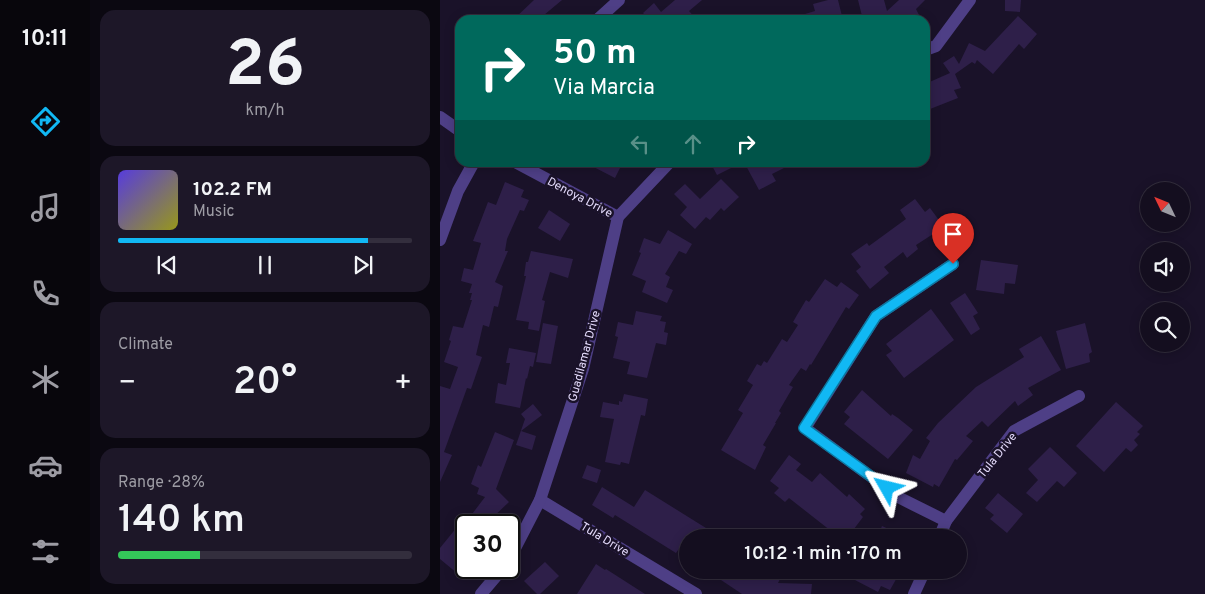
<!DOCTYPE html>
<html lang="en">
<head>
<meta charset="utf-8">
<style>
	body { margin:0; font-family:Overpass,sans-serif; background:#1d1728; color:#f1f3f6; height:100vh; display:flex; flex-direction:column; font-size:19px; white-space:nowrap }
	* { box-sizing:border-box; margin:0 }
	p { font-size:16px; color:#9d9ca4 }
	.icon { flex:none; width:28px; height:28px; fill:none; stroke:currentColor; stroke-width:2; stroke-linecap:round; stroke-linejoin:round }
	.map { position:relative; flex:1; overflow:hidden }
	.side { display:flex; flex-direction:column; gap:10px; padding:10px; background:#0b0811; width:350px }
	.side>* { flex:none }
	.hud { position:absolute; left:15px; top:15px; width:475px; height:152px; border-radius:15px; box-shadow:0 2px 12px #0003,0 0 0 1px #332e3d; background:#00695c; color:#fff; overflow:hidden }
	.needle { width:32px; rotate:313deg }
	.buttons { position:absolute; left:700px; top:182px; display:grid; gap:10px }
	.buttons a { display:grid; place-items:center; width:50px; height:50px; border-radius:50%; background:#140e1f; box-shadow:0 2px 12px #0003,0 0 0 1px #332e3d; font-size:25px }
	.speed { position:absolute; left:15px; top:514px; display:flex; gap:10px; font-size:25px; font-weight:700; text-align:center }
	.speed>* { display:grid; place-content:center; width:65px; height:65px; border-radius:50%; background:#140e1f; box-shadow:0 2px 12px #0003,0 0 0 1px #332e3d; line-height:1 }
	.speed .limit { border:2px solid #111; border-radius:8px; background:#fff; color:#111 }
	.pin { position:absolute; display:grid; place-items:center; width:42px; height:42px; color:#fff; margin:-51px -21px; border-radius:50% 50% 50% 0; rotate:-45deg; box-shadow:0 0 5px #0007 }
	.pin .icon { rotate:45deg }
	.me { position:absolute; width:55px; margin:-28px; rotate:307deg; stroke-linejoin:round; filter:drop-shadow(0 0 4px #0008) }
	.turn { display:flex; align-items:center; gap:18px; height:105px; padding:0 15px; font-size:22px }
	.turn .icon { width:65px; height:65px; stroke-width:2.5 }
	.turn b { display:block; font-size:35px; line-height:42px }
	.lanes { display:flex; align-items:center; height:48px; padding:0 15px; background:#0003; justify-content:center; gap:25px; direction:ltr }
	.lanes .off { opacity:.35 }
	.big { font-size:38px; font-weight:600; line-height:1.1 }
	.side .widget { flex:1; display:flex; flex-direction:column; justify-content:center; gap:8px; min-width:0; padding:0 18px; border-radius:15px; background:#1d1728 }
	.side .dial { align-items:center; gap:0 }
	.dial b { font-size:65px; line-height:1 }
	.song { display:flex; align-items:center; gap:15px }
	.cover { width:60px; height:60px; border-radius:8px; background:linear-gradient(135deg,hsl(250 70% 55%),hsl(60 70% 35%)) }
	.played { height:5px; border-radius:2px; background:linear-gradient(90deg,#11b8f4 85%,#332e3d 85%) }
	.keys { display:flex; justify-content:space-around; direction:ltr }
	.heat { display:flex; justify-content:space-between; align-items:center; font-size:28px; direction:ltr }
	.charge { height:8px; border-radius:4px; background:linear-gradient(90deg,#34c759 28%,#332e3d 0) }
	.trip { position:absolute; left:239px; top:529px; width:288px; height:50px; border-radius:25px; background:#140e1f; box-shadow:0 2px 12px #0003,0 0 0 1px #332e3d; font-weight:600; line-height:50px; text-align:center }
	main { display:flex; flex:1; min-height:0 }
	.tabs { display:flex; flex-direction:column; width:90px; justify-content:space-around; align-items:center; background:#08060c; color:#9d9ca4 }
	.tabs .icon { width:35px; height:35px }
	.tabs .current { color:#11b8f4 }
	.tabs b { font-size:22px; color:#f1f3f6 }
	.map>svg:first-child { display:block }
</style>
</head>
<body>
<main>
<nav class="tabs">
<b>10:11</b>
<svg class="icon current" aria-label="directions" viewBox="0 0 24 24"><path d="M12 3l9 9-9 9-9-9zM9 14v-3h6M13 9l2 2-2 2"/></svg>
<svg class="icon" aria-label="music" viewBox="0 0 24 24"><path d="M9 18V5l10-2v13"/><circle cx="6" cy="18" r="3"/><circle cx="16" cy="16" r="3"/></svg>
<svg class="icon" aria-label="phone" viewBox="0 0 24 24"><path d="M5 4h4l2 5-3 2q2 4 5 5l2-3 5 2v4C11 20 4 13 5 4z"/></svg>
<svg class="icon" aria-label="climate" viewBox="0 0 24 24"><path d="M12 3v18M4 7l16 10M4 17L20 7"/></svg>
<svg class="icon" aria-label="car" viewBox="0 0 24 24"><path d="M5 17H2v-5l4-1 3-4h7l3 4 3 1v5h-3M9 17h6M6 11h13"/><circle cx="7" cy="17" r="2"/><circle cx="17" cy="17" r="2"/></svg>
<svg class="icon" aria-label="filters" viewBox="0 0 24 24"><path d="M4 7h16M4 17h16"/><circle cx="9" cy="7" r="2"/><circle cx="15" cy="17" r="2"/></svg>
</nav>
<section class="side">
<div class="widget dial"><b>26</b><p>km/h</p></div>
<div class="widget">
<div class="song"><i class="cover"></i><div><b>102.2 FM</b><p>Music</p></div></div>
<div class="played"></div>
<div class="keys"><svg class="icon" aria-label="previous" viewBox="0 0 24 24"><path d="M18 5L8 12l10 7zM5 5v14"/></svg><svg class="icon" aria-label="pause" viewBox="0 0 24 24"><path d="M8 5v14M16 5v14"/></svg><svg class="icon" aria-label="next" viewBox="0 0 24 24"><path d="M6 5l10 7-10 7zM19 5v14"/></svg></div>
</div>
<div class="widget"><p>Climate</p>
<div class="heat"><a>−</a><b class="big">20°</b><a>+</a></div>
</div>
<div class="widget"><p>Range · 28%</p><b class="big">140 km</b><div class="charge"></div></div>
</section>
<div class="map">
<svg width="765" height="594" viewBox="0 0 765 594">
	<rect width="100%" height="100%" fill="#1a1229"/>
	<!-- building -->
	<g fill="#2e1f49">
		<polygon points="94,0 122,0 104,15 108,20 73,20"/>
		<polygon points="235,0 262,0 249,11 257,20 210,20 203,13 214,3 221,12"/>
		<polygon points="388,0 398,0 403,20 356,20 355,17 375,11 373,4"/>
		<polygon points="418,0 444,0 447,11 459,0 485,0 476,9 479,15 467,20 423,20"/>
		<polygon points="565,0 581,0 580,12 565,11"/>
		<polygon points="578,16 597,34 584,49 579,44 553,74 537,60 535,64 532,62 515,74 521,88 514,90 518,98 485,111 485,84 510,73 503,63 514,56 519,64 529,43 545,51"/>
		<polygon points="144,162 183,162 175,178"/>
		<polygon points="270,162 303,162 277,175"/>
		<polygon points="304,162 356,162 332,174 336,181 319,190"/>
		<polygon points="281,179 299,197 284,211 281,208 270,220 266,217 255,229 240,215 247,207 234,194 245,184 260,199"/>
		<polygon points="65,182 84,190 81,197 89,200 84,211 80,210 67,239 65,251 68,251 55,282 63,286 58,307 54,306 49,327 43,325 36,355 42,357 31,389 27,388 4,452 12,455 0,482 0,386 10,389 18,367 4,362 11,341 9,340 13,326 23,328 32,300 30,300 32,293 29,293 32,284 21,281 24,268 33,270 41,243 33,241 48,202 56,205"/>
		<polygon points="475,199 485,212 490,208 504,227 476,245 478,249 467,258 463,252 444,267 449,273 430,289 416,271 421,267 411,254 427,243 429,246 466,219 460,210"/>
		<polygon points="109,210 130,224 120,241 98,228"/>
		<polygon points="228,230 252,244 246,254 239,251 225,274 230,277 226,287 233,290 227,303 202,292 206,281 192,275 201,253 199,252 204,238 220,244"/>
		<polygon points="91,251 133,259 128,278 110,272 102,300 105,301 99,331 88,329 89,322 76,320 86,276 84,276 86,262 88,262"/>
		<polygon points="541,260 578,265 575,284 565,283 564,294 536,290"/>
		<polygon points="385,279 397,287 401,282 419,295 409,309 406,307 371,365 370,364 366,371 361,368 349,385 353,387 339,411 341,413 335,423 336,423 323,445 326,447 315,470 281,450 303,413 298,410 313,385 307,381 317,364 321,366 324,361 327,363 342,339 347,342 358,325 353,322 357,315 366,300 369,302"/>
		<polygon points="525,293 538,313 533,316 540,329 531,335 510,303"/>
		<polygon points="491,309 514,340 464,378 446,355 452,351 446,344"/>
		<polygon points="196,311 222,316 220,321 226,322 224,332 228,333 226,345 216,343 207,378 187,374 190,362 173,358 178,337 175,336 178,322 193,325"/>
		<polygon points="103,323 118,326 111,364 96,362"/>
		<polygon points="645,323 652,352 649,354 650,362 626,369 616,331"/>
		<polygon points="601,336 621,370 588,388 593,395 578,406 575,401 548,427 542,421 526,436 533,441 517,460 515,459 499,487 494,484 493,487 466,473 473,455 480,459 490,441 486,438 498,423 536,387 584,357 579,349"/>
		<polygon points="69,348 96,353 93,367 90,366 87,379 86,378 80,408 55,403 58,383 66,385 70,363 66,363"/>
		<polygon points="422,390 451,416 452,414 458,418 473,430 448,459 404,424 410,417 404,412"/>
		<polygon points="184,394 208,399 205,416 201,415 189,464 181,462 180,465 165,462 174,419 160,417 163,402 179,405 179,401 182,402"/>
		<polygon points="676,402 703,426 697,432 700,434 694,440 698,445 691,452 686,448 664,472 636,446"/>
		<polygon points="93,404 102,415 81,431 96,436 92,450 76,445 85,419 81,414"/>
		<polygon points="55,432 74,440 56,489 69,502 50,520 56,525 26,525 26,564 18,574 0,559 0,548 26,516 26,522 45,497 37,494 39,488 31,484 38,465 41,467"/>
		<polygon points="610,447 637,473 624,487 617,481 597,502 586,493 598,480 588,469"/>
		<polygon points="349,455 361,464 356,470 372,482 380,473 407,497 409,494 425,509 420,514 423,517 420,521 407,538 400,538 349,498 345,502 334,493 339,488 330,481"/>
		<polygon points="147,465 161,470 157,483 142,478"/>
		<polygon points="162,487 194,507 205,490 282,538 246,538 236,553 175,515 173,518 152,505"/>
		<polygon points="558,493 583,514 567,533 550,519 554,515 545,508"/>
		<polygon points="442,526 468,538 437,538"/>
		<polygon points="105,562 119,576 100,594 97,594 84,581"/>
		<polygon points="156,564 165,570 166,569 205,594 137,594"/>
		<polygon points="266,570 334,570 342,575 338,583 372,584 371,594 302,594"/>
		<polygon points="418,570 451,570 459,574 450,590 441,586 438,592 413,579"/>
	</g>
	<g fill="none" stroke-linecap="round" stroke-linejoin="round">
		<!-- street -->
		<g stroke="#4e3f86" stroke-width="12">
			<polyline points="157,20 179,0"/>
			<polyline points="485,50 496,46 530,0"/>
			<polyline points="0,117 20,131"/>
			<polyline points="75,162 178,217"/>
			<polyline points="0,240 18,191 34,162"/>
			<polyline points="100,500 256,594"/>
			<polyline points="506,521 460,498 365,428 436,316 513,264"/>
			<polyline points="499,538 506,521 574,431 639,396"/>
			<polyline points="69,560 100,500 143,369 178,217 230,162"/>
			<polyline points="41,594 63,568"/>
			<polyline points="474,594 485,570"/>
		</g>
	</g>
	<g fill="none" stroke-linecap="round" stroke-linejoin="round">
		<defs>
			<polyline id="route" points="447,488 364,428 436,316 513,264"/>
		</defs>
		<!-- route casing -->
		<use href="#route" stroke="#0b789f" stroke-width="12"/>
		<!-- route -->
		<use href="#route" stroke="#11b8f4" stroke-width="9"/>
	</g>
	<g text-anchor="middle" stroke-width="5" stroke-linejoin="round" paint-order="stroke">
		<!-- street labels -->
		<g font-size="12" fill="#e5dcfd" stroke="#1a1229">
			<text transform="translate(140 197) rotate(28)" y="4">Denoya Drive</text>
			<text transform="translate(144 356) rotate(-75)" y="4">Guadilamar Drive</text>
			<text transform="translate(557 455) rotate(-51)" y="4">Tula Drive</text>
			<text transform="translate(165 539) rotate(31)" y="4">Tula Drive</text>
		</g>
	</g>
</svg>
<div class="buttons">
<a><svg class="needle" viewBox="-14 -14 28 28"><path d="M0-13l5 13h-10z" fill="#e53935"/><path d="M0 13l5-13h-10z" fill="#9d9ca4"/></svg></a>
<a><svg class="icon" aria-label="sound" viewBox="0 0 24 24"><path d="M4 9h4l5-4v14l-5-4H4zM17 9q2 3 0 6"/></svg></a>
<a><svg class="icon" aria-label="search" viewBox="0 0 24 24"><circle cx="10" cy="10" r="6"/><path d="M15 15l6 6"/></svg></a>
</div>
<div class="speed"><div class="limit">30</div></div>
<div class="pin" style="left:513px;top:264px;background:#d93025"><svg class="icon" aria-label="arrive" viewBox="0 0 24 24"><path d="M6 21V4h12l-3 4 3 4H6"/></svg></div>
<svg class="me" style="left:447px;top:488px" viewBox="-20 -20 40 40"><path d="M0-17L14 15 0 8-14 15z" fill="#11b8f4" stroke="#fff" stroke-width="4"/></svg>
<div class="trip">10:12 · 1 min · 170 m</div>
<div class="hud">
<div class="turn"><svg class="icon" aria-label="right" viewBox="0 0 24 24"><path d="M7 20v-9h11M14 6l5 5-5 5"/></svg><div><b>50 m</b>Via Marcia</div></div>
<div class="lanes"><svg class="icon off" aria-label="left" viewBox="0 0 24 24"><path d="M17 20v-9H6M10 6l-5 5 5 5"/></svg><svg class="icon off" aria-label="ahead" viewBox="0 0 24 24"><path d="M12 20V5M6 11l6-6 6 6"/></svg><svg class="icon" aria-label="right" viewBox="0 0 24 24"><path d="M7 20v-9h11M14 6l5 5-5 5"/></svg></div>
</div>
</div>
</main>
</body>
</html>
